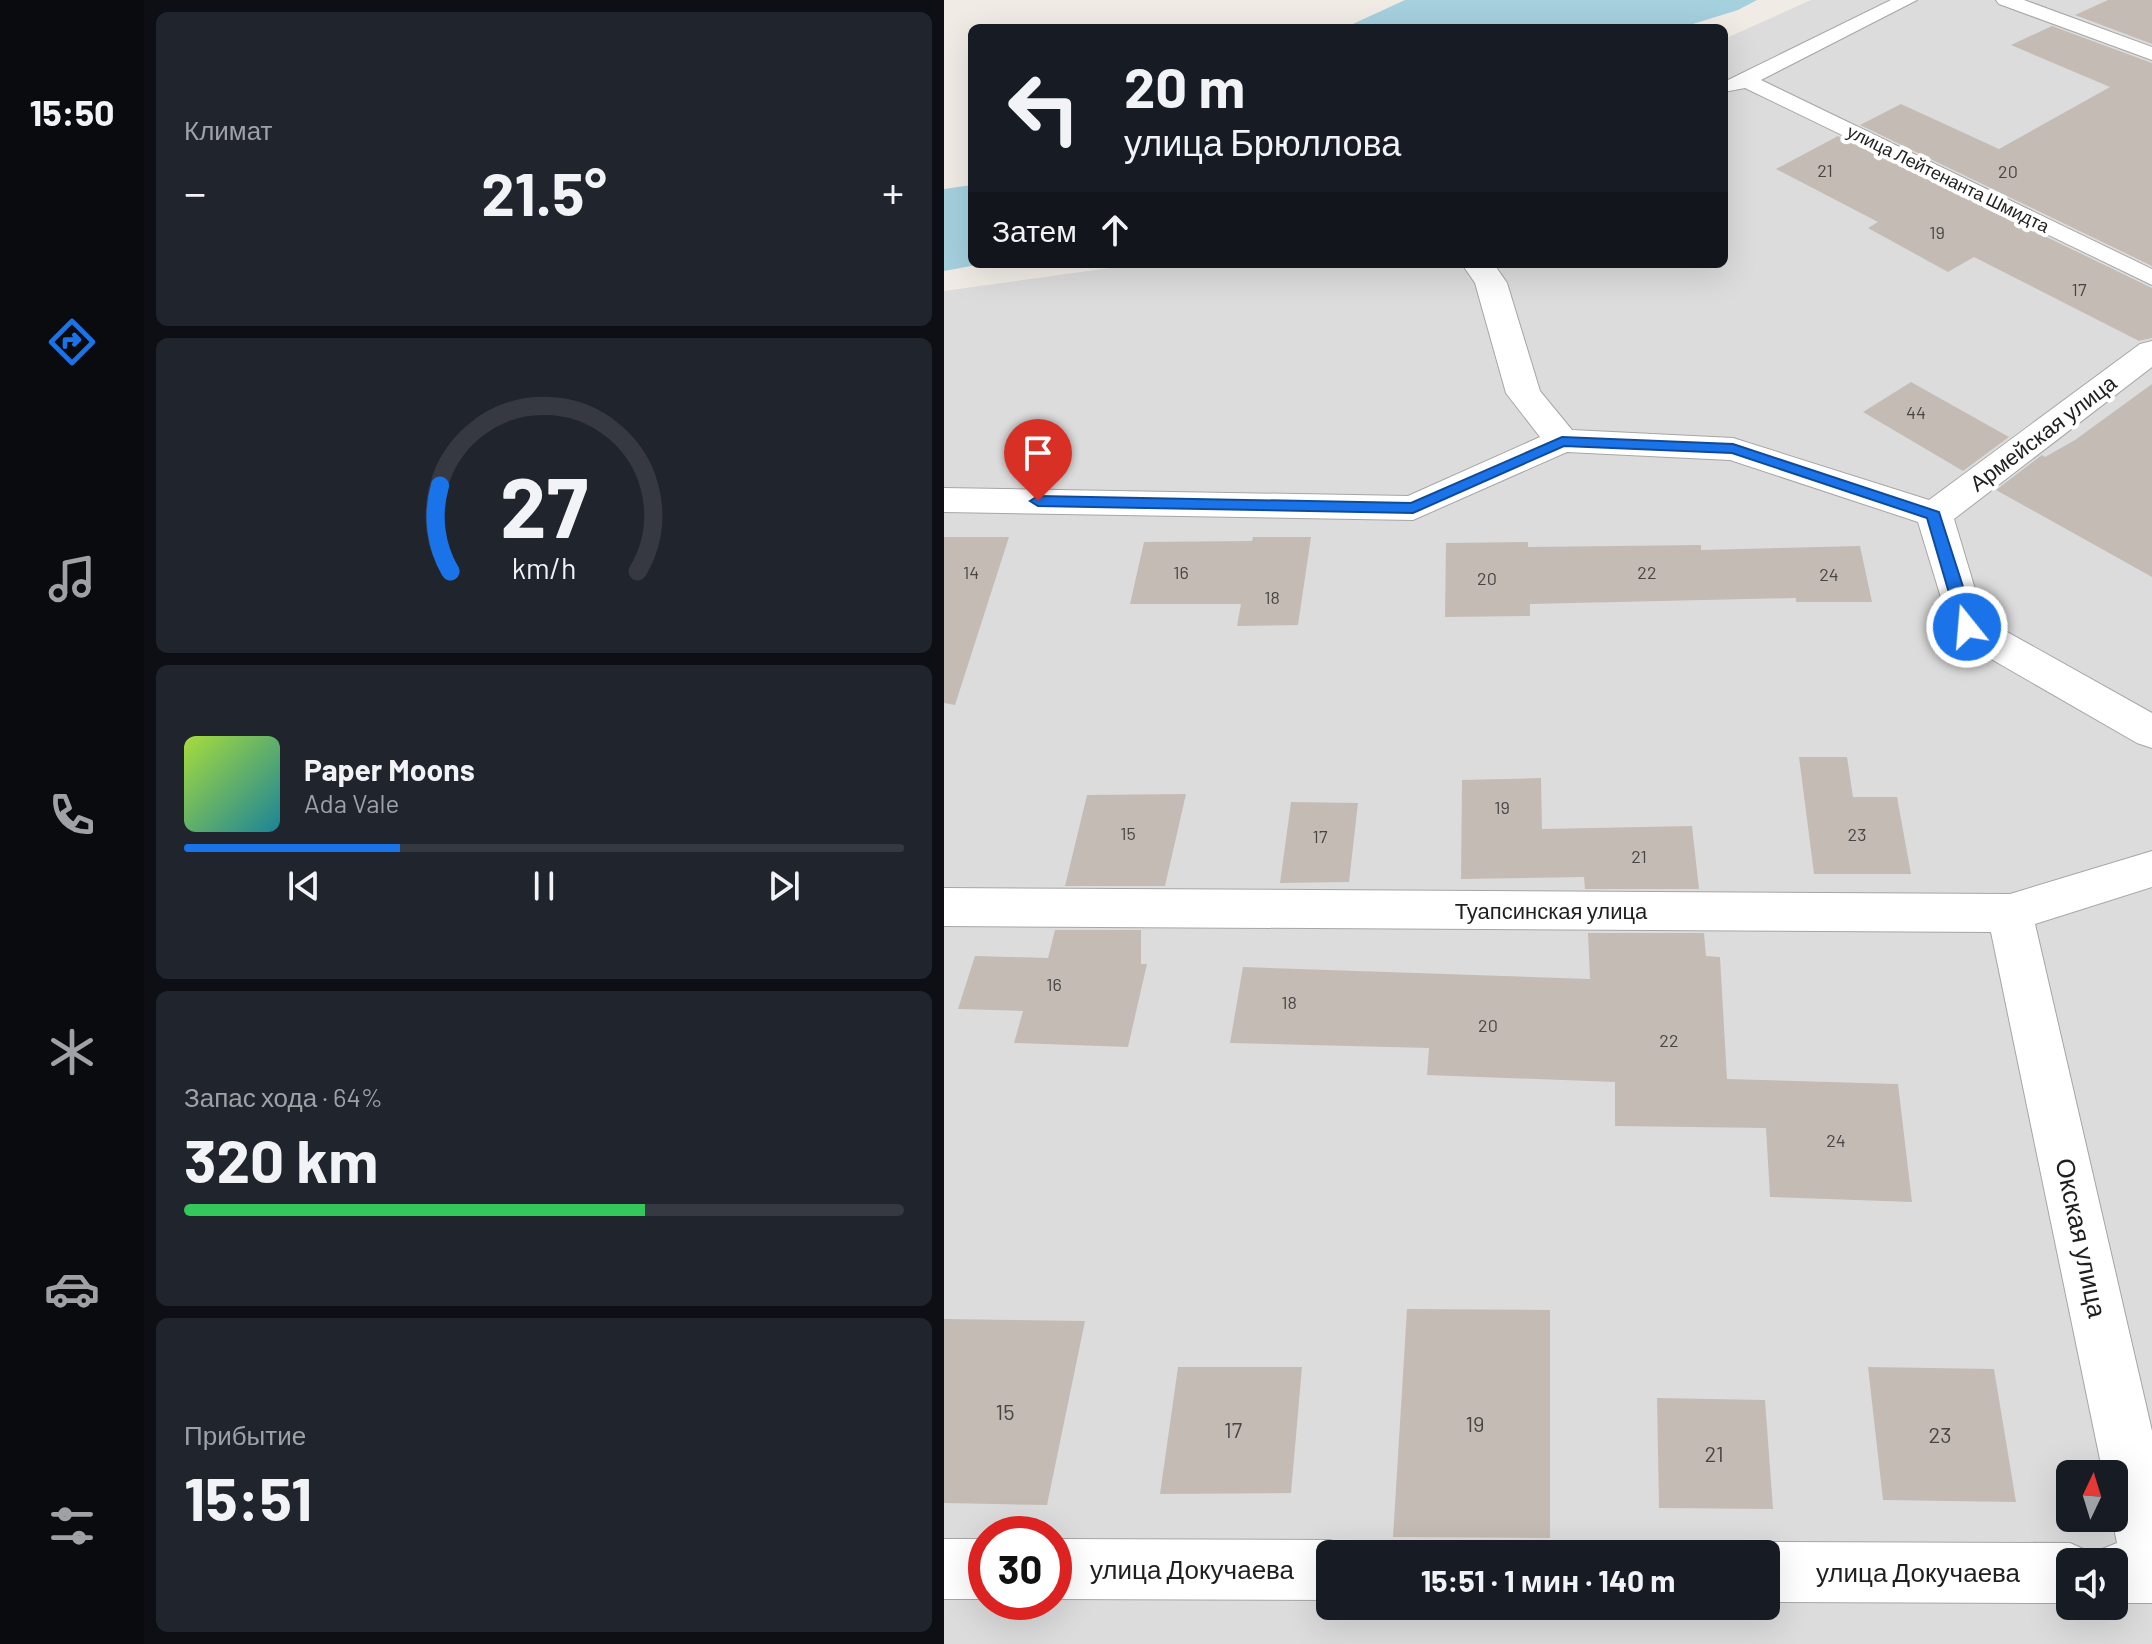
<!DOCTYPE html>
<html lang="ru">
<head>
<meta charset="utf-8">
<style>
	body { margin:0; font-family:Barlow,sans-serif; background:#20242c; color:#f1f3f6; height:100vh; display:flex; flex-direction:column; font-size:30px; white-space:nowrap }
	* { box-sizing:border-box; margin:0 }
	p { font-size:26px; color:#9ea1a6 }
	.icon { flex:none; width:44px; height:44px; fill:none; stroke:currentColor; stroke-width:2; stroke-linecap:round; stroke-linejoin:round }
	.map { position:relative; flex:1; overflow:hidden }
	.panel { display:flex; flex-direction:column; gap:12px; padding:12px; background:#0d0f14; width:800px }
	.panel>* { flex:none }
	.top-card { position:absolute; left:24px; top:24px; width:760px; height:244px; border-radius:12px; box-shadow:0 8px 32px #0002; background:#171b24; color:#f1f3f6; overflow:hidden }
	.needle { width:52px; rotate:4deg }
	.fabs { position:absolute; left:1112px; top:1460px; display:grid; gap:16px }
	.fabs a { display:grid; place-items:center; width:72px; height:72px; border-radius:12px; background:#171b24; box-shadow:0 8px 32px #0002; font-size:40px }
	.speed { position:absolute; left:24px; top:1516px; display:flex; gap:16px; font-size:40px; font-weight:700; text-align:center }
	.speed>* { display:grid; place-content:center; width:104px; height:104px; border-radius:50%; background:#171b24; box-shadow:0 8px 32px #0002; line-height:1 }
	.speed .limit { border:12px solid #d22; background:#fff; color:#111 }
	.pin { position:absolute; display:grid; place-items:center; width:68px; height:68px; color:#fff; margin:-82px -34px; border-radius:50% 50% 50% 0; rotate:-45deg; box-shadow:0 0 8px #0007 }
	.pin .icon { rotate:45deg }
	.me { position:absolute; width:88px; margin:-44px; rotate:343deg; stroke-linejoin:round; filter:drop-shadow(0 0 6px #0008) }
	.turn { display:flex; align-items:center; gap:28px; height:168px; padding:0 24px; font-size:36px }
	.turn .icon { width:104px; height:104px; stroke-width:2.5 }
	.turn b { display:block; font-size:56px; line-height:68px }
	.then { display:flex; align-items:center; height:76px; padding:0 24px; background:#0003; gap:16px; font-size:30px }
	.big { font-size:60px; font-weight:700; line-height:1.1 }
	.panel .widget { flex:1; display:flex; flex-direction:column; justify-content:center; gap:12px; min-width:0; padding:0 28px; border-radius:12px; background:#20242c }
	.panel .dial { align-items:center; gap:0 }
	.dial svg { height:208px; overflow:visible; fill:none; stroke:#363941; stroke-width:7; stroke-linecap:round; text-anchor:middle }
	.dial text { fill:#f1f3f6; stroke:none }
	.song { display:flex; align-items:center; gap:24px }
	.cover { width:96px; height:96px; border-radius:12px; background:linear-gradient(135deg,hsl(80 70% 55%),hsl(190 70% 35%)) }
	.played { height:8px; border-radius:4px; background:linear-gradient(90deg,#1a73e8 30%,#363941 30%) }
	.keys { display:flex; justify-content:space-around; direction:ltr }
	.heat { display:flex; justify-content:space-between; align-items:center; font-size:44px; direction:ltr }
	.charge { height:12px; border-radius:6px; background:linear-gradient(90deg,#34c759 64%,#363941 0) }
	.trip { position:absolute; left:372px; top:1540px; width:464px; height:80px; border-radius:12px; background:#171b24; box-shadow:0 8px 32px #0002; font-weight:700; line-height:80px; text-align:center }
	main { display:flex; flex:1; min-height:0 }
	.tab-bar { display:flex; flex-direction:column; width:144px; justify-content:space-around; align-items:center; background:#090b0e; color:#9ea1a6 }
	.tab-bar .icon { width:56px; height:56px }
	.tab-bar .active { color:#1a73e8 }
	.tab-bar b { font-size:36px; color:#f1f3f6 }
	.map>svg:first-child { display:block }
</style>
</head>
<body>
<main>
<nav class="tab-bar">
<b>15:50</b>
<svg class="icon active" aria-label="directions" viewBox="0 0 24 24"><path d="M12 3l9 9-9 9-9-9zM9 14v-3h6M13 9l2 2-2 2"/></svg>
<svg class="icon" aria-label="music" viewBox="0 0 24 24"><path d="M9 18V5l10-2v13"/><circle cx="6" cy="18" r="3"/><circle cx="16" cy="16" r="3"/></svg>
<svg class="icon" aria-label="phone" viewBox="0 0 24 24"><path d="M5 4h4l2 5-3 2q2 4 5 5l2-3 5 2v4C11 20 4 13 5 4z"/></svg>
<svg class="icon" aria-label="climate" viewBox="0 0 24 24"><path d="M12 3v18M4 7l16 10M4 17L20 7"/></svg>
<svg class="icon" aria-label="car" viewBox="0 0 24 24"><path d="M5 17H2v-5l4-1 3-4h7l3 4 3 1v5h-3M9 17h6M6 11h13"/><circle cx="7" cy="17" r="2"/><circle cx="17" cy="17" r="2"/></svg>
<svg class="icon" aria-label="filters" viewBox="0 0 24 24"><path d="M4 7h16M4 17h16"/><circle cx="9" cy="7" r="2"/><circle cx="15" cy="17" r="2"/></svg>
</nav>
<section class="panel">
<div class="widget"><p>Климат</p>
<div class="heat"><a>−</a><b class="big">21.5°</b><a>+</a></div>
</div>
<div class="widget dial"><svg viewBox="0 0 100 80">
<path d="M14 69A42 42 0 1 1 86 69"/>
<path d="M14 69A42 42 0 0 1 10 36" stroke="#1a73e8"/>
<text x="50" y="56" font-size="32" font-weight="700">27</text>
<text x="50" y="72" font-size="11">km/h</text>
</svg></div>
<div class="widget">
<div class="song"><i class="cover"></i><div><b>Paper Moons</b><p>Ada Vale</p></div></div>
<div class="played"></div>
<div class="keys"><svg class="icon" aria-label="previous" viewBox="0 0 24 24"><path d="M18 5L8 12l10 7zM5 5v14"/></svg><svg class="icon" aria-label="pause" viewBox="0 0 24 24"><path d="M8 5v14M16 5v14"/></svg><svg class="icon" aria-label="next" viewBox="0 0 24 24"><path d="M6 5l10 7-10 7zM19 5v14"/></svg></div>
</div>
<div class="widget"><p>Запас хода · 64%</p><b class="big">320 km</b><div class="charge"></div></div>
<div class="widget"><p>Прибытие</p><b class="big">15:51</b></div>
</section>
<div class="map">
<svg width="1208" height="1644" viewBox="0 0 1208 1644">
	<rect width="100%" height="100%" fill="#f0ece5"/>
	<!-- residential -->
	<path fill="#dddcdc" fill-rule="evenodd" d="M 867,0 L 1208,0 L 1208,1644 L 0,1644 L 0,291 L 195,264 L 780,264 L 780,39 ZM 1126,1474 L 1170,1474 L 1170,1518 L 1126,1518 ZM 42,1534 L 110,1534 L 110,1602 L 42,1602 ZM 386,1554 L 822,1554 L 822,1606 L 386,1606 ZM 1126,1562 L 1170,1562 L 1170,1606 L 1126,1606 Z"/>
	<!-- water -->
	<g fill="#a5d0de">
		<polygon points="461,0 813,0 794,10 736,28 400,28"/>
		<polygon points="28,185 28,264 38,264 0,271 0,189"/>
	</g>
	<!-- building -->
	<g fill="#c4bcb4">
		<polygon points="1164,0 1208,0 1208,44 1131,15"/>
		<polygon points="1108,26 1208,63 1208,266 916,125 957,104 1055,149 1166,87 1067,45"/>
		<polygon points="894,136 1208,288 1208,338 1195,341 1030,257 1004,272 924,228 934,222 832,169"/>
		<polygon points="967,382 1065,437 1019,471 919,412"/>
		<polygon points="1208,384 1208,577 1052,490 1098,455 1101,457 1131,440"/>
		<polygon points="0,537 65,537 11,705 0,703"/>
		<polygon points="309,537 367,537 354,625 293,626 297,604 186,604 200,542 308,541"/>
		<polygon points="584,542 584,547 757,545 757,550 916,546 928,602 852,602 852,598 586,604 586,616 501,617 502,543"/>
		<polygon points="855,757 903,757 909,797 953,797 967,874 870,874"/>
		<polygon points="597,778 598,829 748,826 755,889 641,889 640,877 517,879 518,780"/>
		<polygon points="242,794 221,886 121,886 143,795"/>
		<polygon points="347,802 414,803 405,882 336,883"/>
		<polygon points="111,930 197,930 197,964 203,964 184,1047 70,1043 79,1011 14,1009 31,956 104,958"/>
		<polygon points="644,933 760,933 762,956 776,957 783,1079 954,1084 968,1202 826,1197 822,1128 671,1126 671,1082 483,1075 485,1048 286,1043 299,967 646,979"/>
		<polygon points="463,1309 606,1310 606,1538 449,1537"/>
		<polygon points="0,1319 141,1321 103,1505 0,1503"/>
		<polygon points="234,1367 358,1367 347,1493 216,1494"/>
		<polygon points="924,1367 1050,1369 1072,1502 939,1500"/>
		<polygon points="713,1398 821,1400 829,1509 715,1508"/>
	</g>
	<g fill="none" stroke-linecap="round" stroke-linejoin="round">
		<defs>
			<g id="service">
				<polygon points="947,0 973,0 817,80 1208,269 1208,285 801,88 780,92 780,82"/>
				<polygon points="1052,0 1080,0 1208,47 1208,60 1055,4"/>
			</g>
			<g id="minor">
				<polygon points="518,264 550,264 563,283 596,391 628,430 789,438 985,500 1196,344 1208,341 1208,367 1010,519 1040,619 1208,713 1208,748 1193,743 1009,637 974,522 786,460 623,452 469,520 0,512 0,488 464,496 596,437 562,393 531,283"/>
				<polygon points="1208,851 1208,887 1091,924 1208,1431 1208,1603 1170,1603 1170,1562 1126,1562 1126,1603 822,1602 822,1554 799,1554 822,1542 1126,1543 1148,1553 1173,1543 1168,1518 1170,1474 1159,1474 1047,932 0,926 0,888 1066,894"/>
				<rect x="0" y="1539" width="42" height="60"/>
				<polygon points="110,1539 386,1540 407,1549 410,1554 386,1554 386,1600 110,1599"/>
			</g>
		</defs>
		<!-- service casing -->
		<use href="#service" stroke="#a6a6a6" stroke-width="2"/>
		<!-- minor casing -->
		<use href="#minor" stroke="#a6a6a6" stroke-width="2"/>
		<!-- service -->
		<use href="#service" fill="#fff" fill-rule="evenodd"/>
		<!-- minor -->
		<use href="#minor" fill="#fff" fill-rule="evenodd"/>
	</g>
	<!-- route -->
	<polygon fill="#1a73e8" stroke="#114b97" stroke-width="2" points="618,437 789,444 995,512 1032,627 1023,633 1015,627 983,518 788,453 620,446 469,513 94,506 86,501 94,496 467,503"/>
	<g text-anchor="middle" stroke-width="8" stroke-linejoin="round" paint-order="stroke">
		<!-- number labels -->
		<g font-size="18" fill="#484644">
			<text x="881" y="177">21</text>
			<text x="1064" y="178">20</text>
			<text x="993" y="239">19</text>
			<text x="1135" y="296">17</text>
			<text x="972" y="419">44</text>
			<text x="27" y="579">14</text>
			<text x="237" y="579">16</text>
			<text x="703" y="579">22</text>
			<text x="885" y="581">24</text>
			<text x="543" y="585">20</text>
			<text x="328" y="604">18</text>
			<text x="558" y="814">19</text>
			<text x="184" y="840">15</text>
			<text x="913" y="841">23</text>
			<text x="376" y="843">17</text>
			<text x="695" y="863">21</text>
			<text x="110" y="991">16</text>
			<text x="345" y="1009">18</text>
			<text x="544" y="1032">20</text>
			<text x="725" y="1047">22</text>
			<text x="892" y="1147">24</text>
		</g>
		<!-- far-street labels -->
		<g font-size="18" fill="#1f1f1f" stroke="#fff">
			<text transform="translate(1004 179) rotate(26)" y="6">улица Лейтенанта Шмидта</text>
		</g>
		<!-- street labels -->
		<g font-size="22" fill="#1f1f1f" stroke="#fff">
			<text transform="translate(1099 433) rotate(-37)" y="8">Армейская улица</text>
			<text x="607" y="919">Туапсинская улица</text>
		</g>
		<!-- near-number labels -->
		<g font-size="22" fill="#484644">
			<text x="61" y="1420">15</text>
			<text x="531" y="1432">19</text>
			<text x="289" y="1438">17</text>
			<text x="996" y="1443">23</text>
			<text x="770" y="1462">21</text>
		</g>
		<!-- near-street labels -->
		<g font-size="26" fill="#1f1f1f" stroke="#fff">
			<text transform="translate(1137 1238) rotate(78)" y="9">Окская улица</text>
			<text x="248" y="1579">улица Докучаева</text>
			<text x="974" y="1582">улица Докучаева</text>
		</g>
	</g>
</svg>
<div class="fabs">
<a><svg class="needle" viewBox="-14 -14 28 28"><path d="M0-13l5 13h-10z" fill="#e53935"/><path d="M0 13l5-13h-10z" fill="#9ea1a6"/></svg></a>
<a><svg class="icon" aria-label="sound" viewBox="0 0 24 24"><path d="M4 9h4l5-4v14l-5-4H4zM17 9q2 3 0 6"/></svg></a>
</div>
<div class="speed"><div class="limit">30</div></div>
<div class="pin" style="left:94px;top:501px;background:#d93025"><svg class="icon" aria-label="arrive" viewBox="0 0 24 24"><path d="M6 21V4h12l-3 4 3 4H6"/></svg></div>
<svg class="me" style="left:1023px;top:627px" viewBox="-20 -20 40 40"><circle r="17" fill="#1a73e8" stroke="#fff" stroke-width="3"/><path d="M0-11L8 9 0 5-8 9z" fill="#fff"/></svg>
<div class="trip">15:51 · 1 мин · 140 m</div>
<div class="top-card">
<div class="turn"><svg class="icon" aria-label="left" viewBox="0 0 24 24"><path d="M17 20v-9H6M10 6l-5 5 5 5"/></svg><div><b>20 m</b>улица Брюллова</div></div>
<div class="then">Затем<svg class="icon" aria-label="ahead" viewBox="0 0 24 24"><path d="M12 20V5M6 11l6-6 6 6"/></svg></div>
</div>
</div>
</main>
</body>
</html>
